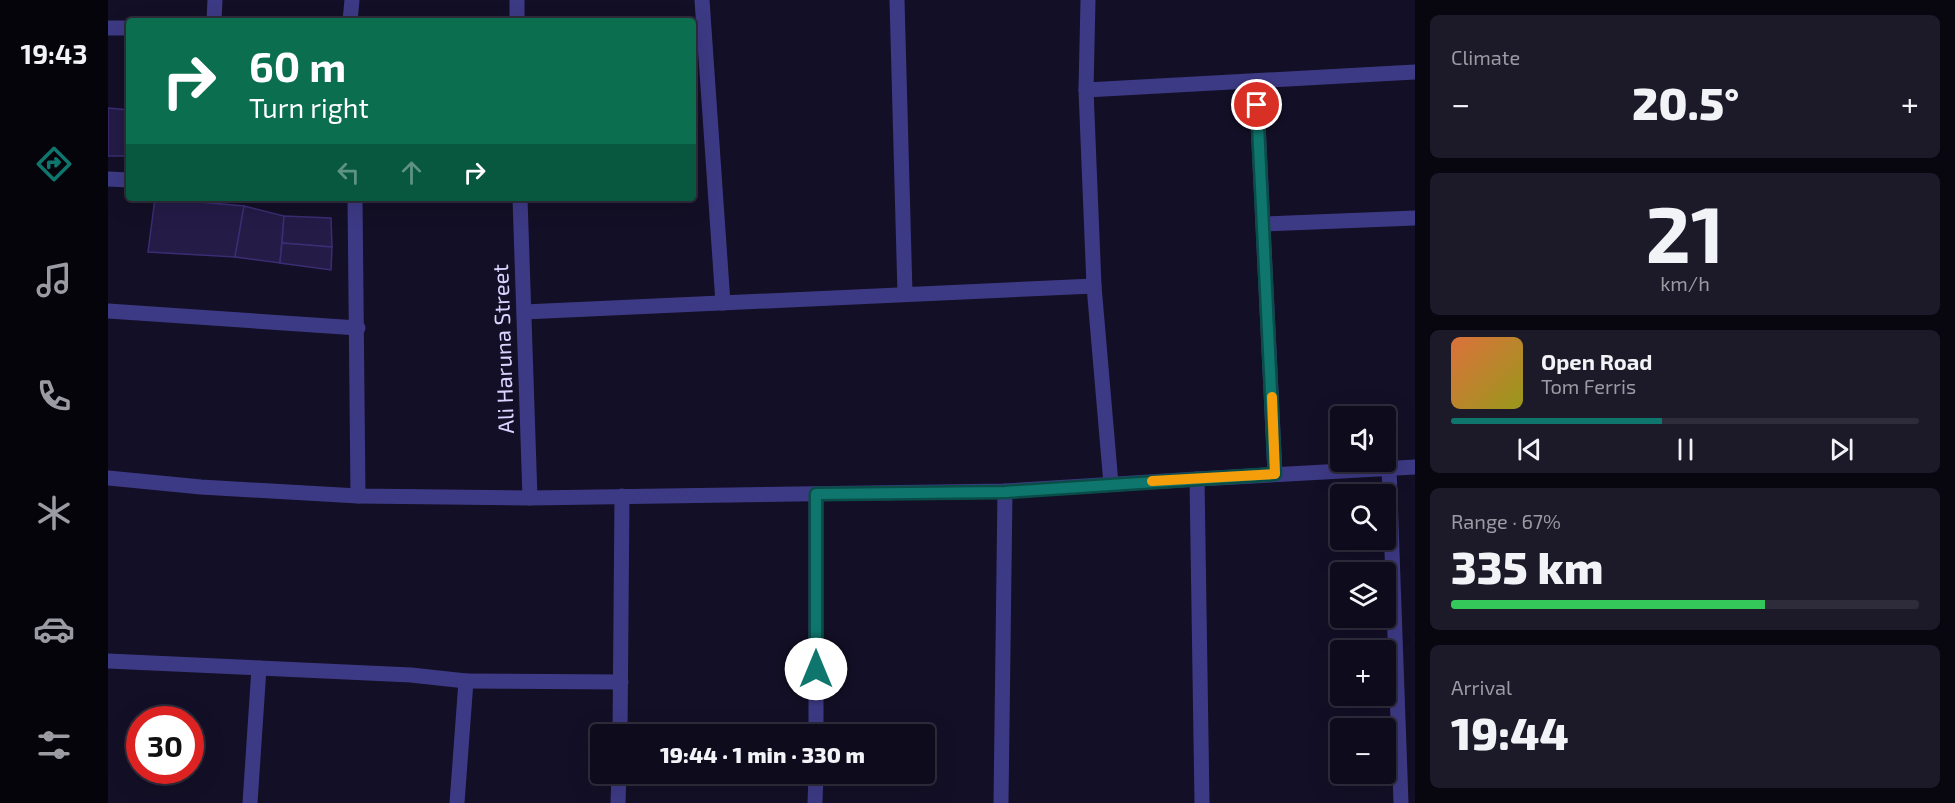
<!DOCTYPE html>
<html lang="en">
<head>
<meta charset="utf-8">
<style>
	body { margin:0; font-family:"Exo 2",sans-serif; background:#1c1929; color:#f1f3f6; height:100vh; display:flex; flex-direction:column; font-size:22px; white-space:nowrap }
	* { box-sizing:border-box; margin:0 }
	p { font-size:20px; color:#9b9ba3 }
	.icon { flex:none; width:33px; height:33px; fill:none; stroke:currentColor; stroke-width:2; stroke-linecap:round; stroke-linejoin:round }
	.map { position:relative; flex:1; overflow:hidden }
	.side { display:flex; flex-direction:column; gap:15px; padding:15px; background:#08060f; width:540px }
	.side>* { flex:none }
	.banner { position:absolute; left:18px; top:18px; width:570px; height:183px; border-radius:6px; box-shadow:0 6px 24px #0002,0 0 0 2px #2e2b3b; background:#0b6e4f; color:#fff; overflow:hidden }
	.controls { position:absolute; left:1222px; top:406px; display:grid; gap:12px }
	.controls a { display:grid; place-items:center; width:66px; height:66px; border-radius:6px; background:#0e0b1c; box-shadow:0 6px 24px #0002,0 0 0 2px #2e2b3b; font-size:30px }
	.speed { position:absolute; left:18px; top:706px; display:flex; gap:12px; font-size:30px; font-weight:700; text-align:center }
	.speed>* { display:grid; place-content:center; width:78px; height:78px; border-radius:50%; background:#0e0b1c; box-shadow:0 6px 24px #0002,0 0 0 2px #2e2b3b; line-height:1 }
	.speed .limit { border:9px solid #d22; background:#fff; color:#111 }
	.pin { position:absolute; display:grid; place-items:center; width:51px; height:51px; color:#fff; margin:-26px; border:3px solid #fff; border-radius:50%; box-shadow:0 2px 6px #0007 }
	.me { position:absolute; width:66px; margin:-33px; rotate:0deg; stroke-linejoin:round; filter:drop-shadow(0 0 4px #0008) }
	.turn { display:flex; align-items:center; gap:21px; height:126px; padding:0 24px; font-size:27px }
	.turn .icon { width:78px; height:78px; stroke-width:2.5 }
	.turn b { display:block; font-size:42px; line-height:51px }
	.lanes { display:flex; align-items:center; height:57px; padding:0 24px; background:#0003; justify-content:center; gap:30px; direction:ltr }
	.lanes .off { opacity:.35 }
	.big { font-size:45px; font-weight:800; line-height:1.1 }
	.side .widget { flex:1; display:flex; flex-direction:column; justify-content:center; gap:9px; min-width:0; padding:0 21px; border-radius:9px; background:#1c1929 }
	.side .dial { align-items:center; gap:0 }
	.dial b { font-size:78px; line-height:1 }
	.song { display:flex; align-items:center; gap:18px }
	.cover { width:72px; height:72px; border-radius:9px; background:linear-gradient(135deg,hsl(20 70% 55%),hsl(60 70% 35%)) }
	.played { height:6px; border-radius:3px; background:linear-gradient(90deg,#0f766e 45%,#2e2b3b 45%) }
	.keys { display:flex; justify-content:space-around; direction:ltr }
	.heat { display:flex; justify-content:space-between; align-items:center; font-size:33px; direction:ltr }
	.charge { height:9px; border-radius:4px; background:linear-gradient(90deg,#34c759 67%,#2e2b3b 0) }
	.trip { position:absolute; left:482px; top:724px; width:345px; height:60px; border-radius:6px; background:#0e0b1c; box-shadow:0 6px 24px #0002,0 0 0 2px #2e2b3b; font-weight:800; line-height:60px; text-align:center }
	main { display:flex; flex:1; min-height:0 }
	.dock { display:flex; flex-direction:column; width:108px; justify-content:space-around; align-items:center; background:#06040b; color:#9b9ba3 }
	.dock .icon { width:42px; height:42px }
	.dock .active { color:#0f766e }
	.dock b { font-size:27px; color:#f1f3f6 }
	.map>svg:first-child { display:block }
</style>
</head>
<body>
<main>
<nav class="dock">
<b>19:43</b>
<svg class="icon active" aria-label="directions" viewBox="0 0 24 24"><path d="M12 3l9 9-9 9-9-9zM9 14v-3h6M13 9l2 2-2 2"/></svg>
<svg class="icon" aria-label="music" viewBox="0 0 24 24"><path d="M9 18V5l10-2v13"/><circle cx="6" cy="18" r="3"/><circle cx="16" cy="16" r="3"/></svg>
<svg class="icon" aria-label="phone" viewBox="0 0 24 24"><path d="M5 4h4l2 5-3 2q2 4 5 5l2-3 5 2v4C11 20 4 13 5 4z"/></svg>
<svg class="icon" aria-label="climate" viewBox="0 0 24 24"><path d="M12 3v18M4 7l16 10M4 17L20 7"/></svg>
<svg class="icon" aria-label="car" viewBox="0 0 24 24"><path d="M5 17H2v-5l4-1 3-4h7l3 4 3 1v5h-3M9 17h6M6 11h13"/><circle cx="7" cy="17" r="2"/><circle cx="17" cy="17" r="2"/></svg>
<svg class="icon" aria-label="filters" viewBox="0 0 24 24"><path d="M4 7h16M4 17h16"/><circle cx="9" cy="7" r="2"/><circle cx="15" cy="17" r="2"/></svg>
</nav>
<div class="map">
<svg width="1307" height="803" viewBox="0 0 1307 803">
	<rect width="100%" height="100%" fill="#130f26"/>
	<!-- building -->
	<g fill="#241b47" stroke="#3b2d73" stroke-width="1.5">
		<polygon points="0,108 21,110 20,156 0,156"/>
		<polygon points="47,198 136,206 127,257 40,252"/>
		<polygon points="136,206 176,216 172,263 127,257"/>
		<polygon points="176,216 223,218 224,247 174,243"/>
		<polygon points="174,243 224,247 223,270 172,263"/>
	</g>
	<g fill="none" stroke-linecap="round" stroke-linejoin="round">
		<!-- street -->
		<g stroke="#3d3a85" stroke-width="15">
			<polyline points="409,0 409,21"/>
			<polyline points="594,0 615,303"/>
			<polyline points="789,0 797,294"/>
			<polyline points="980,0 978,90 986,286 1003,484"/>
			<polyline points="106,21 107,0"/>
			<polyline points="242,21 244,0"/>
			<polyline points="0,28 21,28"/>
			<polyline points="1148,81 1167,474"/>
			<polyline points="978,90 1307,72"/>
			<polyline points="0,179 21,180"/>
			<polyline points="247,198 250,496"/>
			<polyline points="412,198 422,498"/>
			<polyline points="1155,224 1307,218"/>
			<polyline points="0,311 250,328"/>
			<polyline points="416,312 986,286"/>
			<polyline points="1281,468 1293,803"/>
			<polyline points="0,478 93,487 250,496 422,498 897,491 1089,479 1307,467"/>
			<polyline points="1089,479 1094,803"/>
			<polyline points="0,661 303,675 358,681 349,803"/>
			<polyline points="358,681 513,682"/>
			<polyline points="512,735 514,496"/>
			<polyline points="708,735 708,494"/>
			<polyline points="142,803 151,668"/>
			<polyline points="510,803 511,774"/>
			<polyline points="707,803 708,774"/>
			<polyline points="893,803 897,491"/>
		</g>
	</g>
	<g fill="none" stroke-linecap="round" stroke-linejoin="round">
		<defs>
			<polyline id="route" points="708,669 708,494 897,492 1167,474 1149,105"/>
		</defs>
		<!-- route casing -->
		<use href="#route" stroke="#0a4d48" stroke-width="15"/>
		<!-- route -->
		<use href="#route" stroke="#0f766e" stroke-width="10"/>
		<!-- slow -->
		<polyline stroke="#f59e0b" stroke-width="10" points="1044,481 1167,474 1164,397"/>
	</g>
	<g text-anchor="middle" stroke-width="6" stroke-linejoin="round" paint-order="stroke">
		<!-- street labels -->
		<g font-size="22" fill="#d9d4ff" stroke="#130f26">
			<text transform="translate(395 349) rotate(-92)" y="8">Ali Haruna Street</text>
		</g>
	</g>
</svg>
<div class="controls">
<a><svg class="icon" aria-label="sound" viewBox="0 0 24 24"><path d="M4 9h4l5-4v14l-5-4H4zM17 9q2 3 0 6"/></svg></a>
<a><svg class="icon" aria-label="search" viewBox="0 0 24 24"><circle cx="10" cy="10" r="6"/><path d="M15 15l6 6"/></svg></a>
<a><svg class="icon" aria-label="layers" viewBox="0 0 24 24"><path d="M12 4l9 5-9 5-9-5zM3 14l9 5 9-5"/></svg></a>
<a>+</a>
<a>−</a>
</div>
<div class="speed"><div class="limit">30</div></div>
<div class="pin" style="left:1149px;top:105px;background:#d93025"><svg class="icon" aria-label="arrive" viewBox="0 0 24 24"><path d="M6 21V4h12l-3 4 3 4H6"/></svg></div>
<svg class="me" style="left:708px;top:669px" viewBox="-20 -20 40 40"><circle r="19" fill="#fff"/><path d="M0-13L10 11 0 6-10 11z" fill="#0f766e"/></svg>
<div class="trip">19:44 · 1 min · 330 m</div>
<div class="banner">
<div class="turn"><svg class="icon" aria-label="right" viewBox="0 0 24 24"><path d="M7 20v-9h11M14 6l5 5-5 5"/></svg><div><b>60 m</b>Turn right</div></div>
<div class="lanes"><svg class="icon off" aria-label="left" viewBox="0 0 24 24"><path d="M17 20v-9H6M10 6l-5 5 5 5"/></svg><svg class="icon off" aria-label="ahead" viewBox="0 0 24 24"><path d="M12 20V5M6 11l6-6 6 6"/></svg><svg class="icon" aria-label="right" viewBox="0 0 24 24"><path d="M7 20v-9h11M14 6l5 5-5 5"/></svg></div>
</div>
</div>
<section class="side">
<div class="widget"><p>Climate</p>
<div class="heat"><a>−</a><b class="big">20.5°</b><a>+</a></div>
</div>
<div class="widget dial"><b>21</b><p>km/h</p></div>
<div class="widget">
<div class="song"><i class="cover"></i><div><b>Open Road</b><p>Tom Ferris</p></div></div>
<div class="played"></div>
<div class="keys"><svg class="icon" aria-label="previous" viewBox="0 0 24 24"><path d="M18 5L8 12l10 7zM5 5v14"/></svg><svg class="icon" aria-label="pause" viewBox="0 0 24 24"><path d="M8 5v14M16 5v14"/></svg><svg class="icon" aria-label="next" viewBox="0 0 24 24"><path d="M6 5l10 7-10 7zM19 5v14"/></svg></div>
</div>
<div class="widget"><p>Range · 67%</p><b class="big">335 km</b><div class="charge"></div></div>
<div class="widget"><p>Arrival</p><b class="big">19:44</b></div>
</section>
</main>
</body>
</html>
